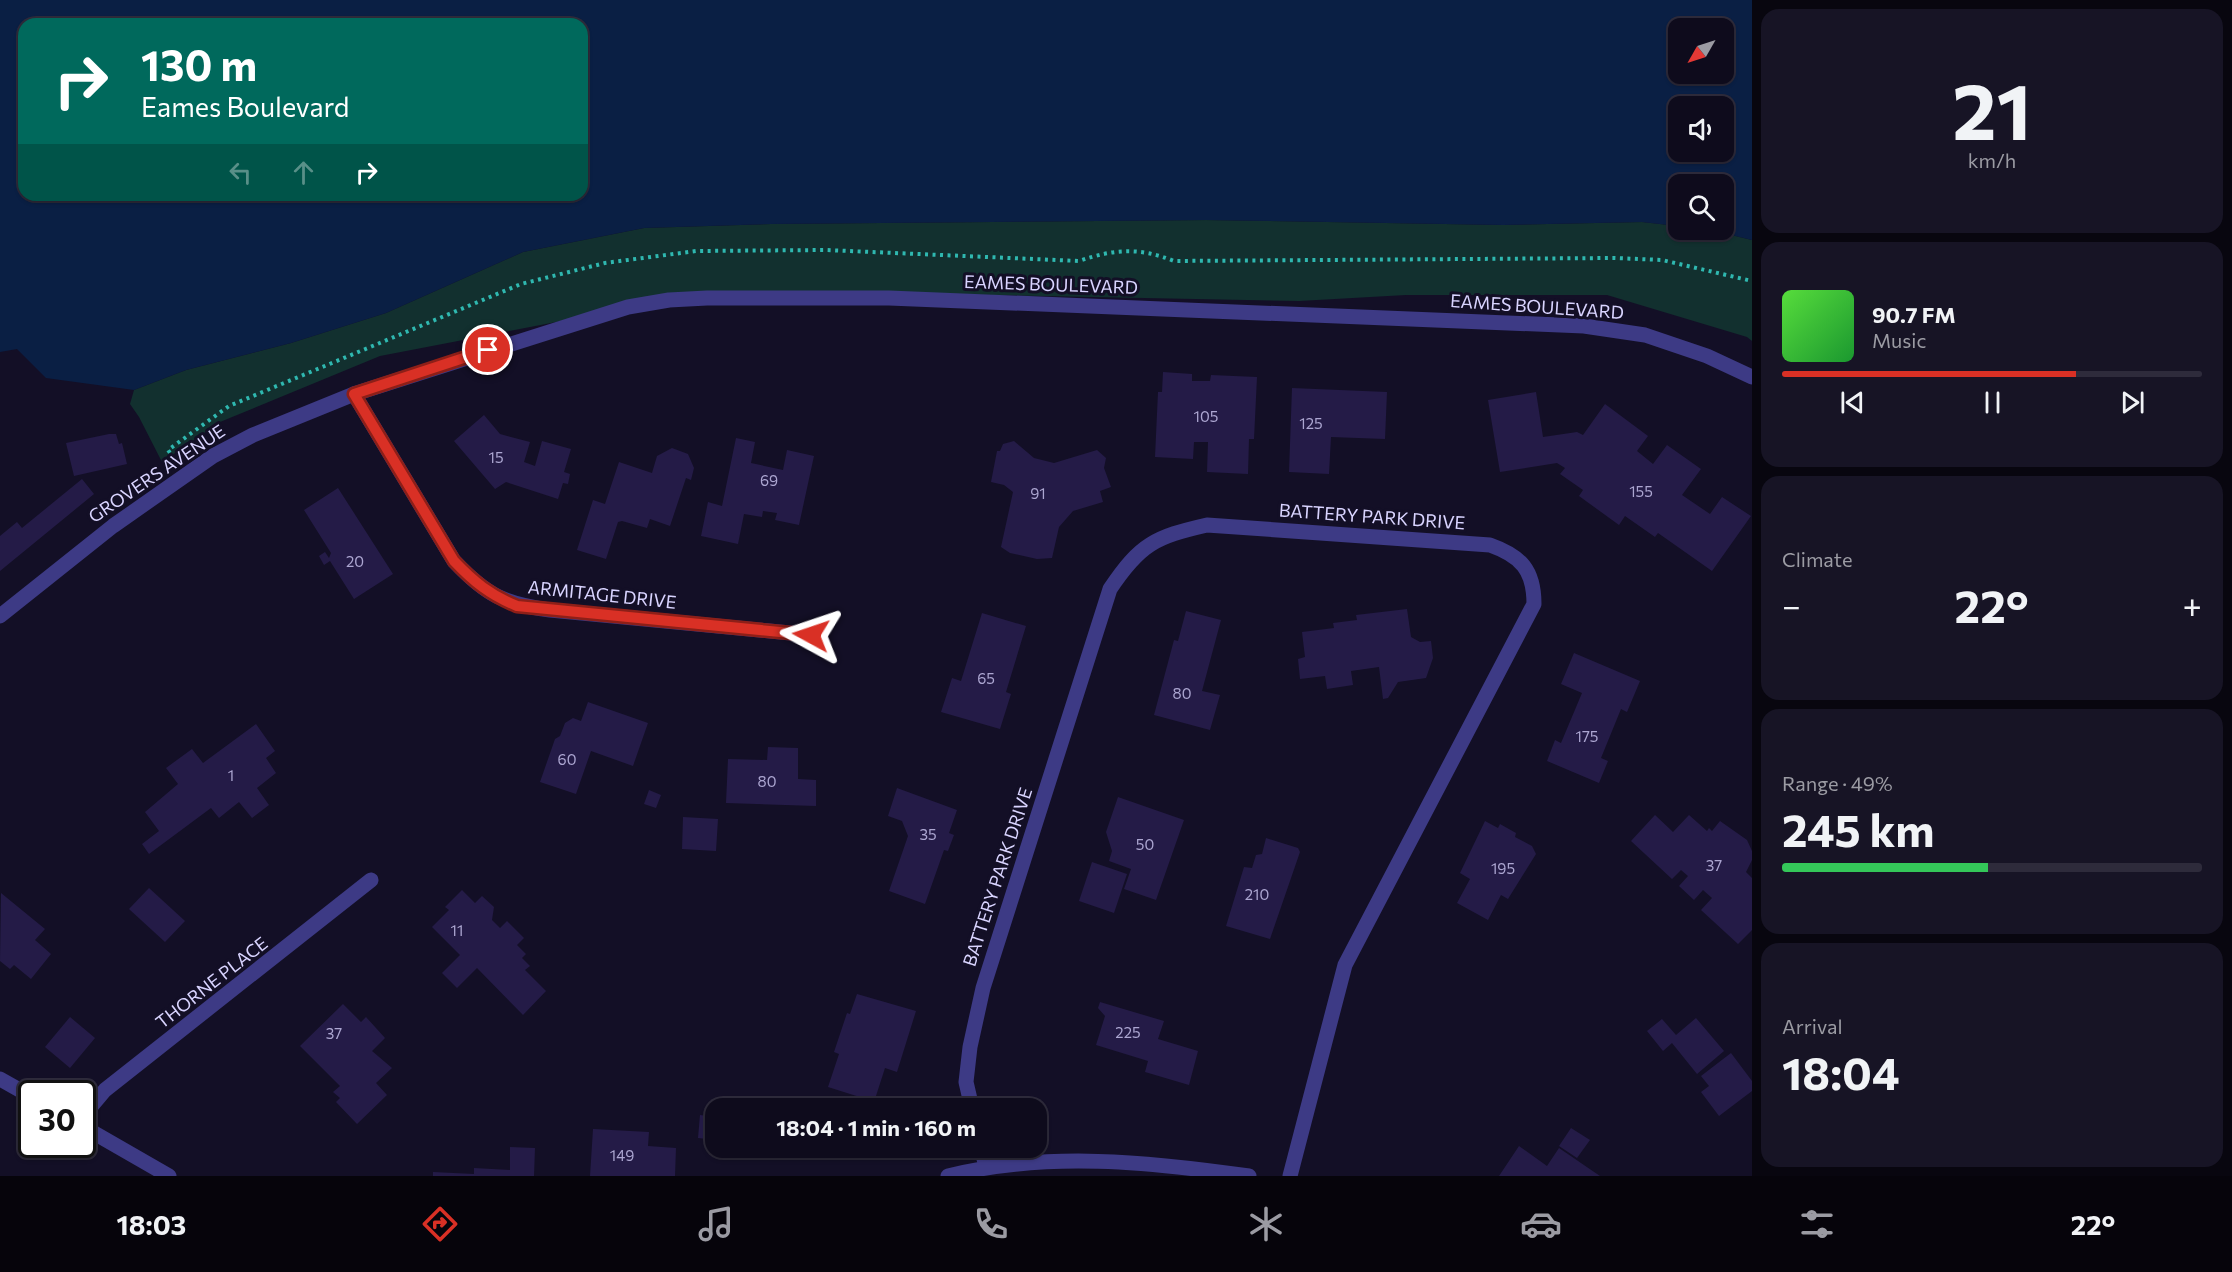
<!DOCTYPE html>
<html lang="en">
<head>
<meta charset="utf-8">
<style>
	body { margin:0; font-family:Commissioner,sans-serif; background:#171425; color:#f1f3f6; height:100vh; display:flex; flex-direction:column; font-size:22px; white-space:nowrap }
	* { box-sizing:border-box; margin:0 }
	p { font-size:20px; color:#9b9ba3 }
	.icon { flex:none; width:33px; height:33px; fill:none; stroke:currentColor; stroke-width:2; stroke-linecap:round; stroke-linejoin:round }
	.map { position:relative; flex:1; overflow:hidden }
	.side { display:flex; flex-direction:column; gap:9px; padding:9px; background:#08060f; width:480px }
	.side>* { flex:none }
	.guide { position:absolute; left:18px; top:18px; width:570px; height:183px; border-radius:18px; box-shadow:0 2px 4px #0004,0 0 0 2px #2e2b3b; background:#00695c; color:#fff; overflow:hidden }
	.needle { width:39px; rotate:231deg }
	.controls { position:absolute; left:1668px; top:18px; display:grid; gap:12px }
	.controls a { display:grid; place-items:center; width:66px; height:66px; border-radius:12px; background:#0e0b1c; box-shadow:0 2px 4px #0004,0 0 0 2px #2e2b3b; font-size:30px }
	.speed { position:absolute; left:18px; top:1080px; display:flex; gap:12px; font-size:30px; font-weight:700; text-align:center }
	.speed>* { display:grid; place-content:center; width:78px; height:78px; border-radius:50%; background:#0e0b1c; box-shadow:0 2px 4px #0004,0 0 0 2px #2e2b3b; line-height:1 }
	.speed .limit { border:3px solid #111; border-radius:9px; background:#fff; color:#111 }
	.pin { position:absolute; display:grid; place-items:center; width:51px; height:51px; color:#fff; margin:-26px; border:3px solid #fff; border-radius:50%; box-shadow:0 2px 6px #0007 }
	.me { position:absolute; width:66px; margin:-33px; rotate:275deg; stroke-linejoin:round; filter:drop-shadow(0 0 4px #0008) }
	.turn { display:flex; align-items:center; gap:21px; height:126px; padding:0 24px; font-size:27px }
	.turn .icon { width:78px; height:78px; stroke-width:2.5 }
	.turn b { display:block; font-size:42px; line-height:51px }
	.lanes { display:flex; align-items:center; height:57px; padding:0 24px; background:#0003; justify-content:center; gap:30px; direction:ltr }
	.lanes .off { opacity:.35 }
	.big { font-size:45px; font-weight:700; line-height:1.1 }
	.side .card { flex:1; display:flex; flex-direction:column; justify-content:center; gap:9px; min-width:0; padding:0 21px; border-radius:18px; background:#171425 }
	.side .dial { align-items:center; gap:0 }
	.dial b { font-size:78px; line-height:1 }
	.song { display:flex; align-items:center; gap:18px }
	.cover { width:72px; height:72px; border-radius:9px; background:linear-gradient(135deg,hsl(110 70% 55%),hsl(130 70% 35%)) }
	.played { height:6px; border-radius:3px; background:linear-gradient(90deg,#d93025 70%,#2e2b3b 70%) }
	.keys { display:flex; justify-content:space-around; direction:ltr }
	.heat { display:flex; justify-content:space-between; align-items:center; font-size:33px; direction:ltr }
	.charge { height:9px; border-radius:4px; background:linear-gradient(90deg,#34c759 49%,#2e2b3b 0) }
	.trip { position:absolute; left:705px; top:1098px; width:342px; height:60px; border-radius:18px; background:#0e0b1c; box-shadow:0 2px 4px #0004,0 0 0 2px #2e2b3b; font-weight:700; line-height:60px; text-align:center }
	.dock { display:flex; height:96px; justify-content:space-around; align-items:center; background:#06040b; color:#9b9ba3 }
	.dock .icon { width:42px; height:42px }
	.dock .active { color:#d93025 }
	.dock b { font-size:27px; color:#f1f3f6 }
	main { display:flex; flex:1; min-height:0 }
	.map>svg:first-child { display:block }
</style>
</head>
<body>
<main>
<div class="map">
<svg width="1752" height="1176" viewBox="0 0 1752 1176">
	<rect width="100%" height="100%" fill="#130f26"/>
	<!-- green -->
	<polygon fill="#12302f" points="1206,220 1503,225 1642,222 1678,226 1678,230 1711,230 1752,240 1752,341 1747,337 1607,295 1406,295 1299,301 888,293 655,303 380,356 220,422 162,462 139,417 130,404 134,390 186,370 291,343 386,313 523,252 644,228 771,224"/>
	<!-- water -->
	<path fill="#0a1f44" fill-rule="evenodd" d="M 0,0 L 1752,0 L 1752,240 L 1711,230 L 1724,230 L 1724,184 L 1678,184 L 1678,226 L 1642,222 L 1503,225 L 1206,220 L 771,224 L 644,228 L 523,252 L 386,313 L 291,343 L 186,370 L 134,390 L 46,378 L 17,349 L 0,352 ZM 24,24 L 582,24 L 582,195 L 24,195 ZM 1678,28 L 1724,28 L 1724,74 L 1678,74 ZM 1678,106 L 1724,106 L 1724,152 L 1678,152 Z"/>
	<!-- building -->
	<g fill="#241b47">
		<polygon points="1163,372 1192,374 1192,381 1210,381 1211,375 1257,377 1254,439 1249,439 1248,474 1207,472 1208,442 1194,442 1193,459 1155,457 1158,392 1162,392"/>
		<polygon points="1292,388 1387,392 1385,439 1331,437 1329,474 1289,472"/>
		<polygon points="1536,392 1543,437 1577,432 1583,435 1605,404 1648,436 1637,451 1653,464 1667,445 1701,469 1682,495 1710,514 1722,497 1751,516 1712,571 1658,533 1655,537 1625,516 1619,525 1579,496 1583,490 1560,474 1565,468 1557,463 1500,472 1488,400"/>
		<polygon points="484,415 500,434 530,442 524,462 535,466 542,441 571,449 564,472 570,474 568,484 563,483 558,499 506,482 495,489 454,441"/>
		<polygon points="109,434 116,434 119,444 122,443 127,464 74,476 66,443"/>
		<polygon points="736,438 755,442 751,463 783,470 787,450 814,456 799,525 775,520 777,513 763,511 762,517 744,514 738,544 701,536 708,502 722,506"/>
		<polygon points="1014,441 1034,458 1054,463 1097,450 1106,458 1104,468 1111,487 1100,491 1103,502 1073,511 1059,527 1052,558 1037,559 1010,553 1001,547 1013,492 1004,485 991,482 997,451 1000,451 1003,444"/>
		<polygon points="672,448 688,454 694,468 691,480 686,478 670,526 650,519 647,528 622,521 618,522 606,559 577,550 593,500 605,504 619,462 652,473 657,456"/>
		<polygon points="82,479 94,494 0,571 0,536 17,522 22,528"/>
		<polygon points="338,488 393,574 354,599 330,561 324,565 319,556 325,552 329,558 331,553 304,510"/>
		<polygon points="1407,609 1411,637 1420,642 1431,641 1433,658 1426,678 1398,682 1388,698 1383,699 1379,667 1351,671 1353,685 1327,689 1325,676 1300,679 1298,659 1305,657 1302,632 1334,628 1333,623 1357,620 1356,615"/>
		<polygon points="1186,611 1221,620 1202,691 1220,695 1210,730 1154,715 1174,640 1178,641"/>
		<polygon points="982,613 1026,626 1006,692 1011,694 1000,729 941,712 952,678 961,681"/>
		<polygon points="1574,653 1640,681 1627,712 1621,709 1601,758 1608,761 1599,783 1547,761 1555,740 1561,743 1582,693 1561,684"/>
		<polygon points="588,702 648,723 633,766 591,751 576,794 540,782 555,739 560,736 565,723 573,718 581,721"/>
		<polygon points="256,724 275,751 266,758 276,773 257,788 269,805 252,818 239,802 219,818 211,808 149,854 142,844 159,831 145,812 178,784 166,768 192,749 203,763"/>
		<polygon points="768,747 798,748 798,779 816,780 816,806 726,803 728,759 767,760"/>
		<polygon points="897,788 957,810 949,833 954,835 948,851 944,850 925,904 889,891 908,836 902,821 888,816"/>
		<polygon points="649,790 661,795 656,808 644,804"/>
		<polygon points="1118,797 1184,820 1156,900 1124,889 1131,869 1109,861 1112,851 1106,832"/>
		<polygon points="1655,815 1673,832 1689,815 1707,831 1709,828 1712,831 1720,821 1747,840 1752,851 1752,860 1746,872 1752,878 1752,930 1738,944 1701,910 1712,898 1703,890 1694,900 1679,886 1688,876 1681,870 1672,879 1631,841"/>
		<polygon points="683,817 718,819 716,851 682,849"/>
		<polygon points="1485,821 1498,828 1500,824 1516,833 1515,837 1532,846 1536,854 1508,899 1501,895 1488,920 1457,903 1470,879 1460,873"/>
		<polygon points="1266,838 1298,848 1300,852 1270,939 1226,926 1244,867 1252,868 1256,855 1262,854"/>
		<polygon points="1092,862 1127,874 1114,913 1079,901"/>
		<polygon points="149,888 185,921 165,942 129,909"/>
		<polygon points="462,890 475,903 482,896 494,907 492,920 500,928 507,921 524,938 517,945 526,954 522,958 530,966 525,970 546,991 523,1015 477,968 457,988 442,973 460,955 432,927 449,910 445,907"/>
		<polygon points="1,893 45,929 35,940 51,954 31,979 14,965 10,969 0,961"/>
		<polygon points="857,994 916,1011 897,1072 885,1068 875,1099 868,1096 866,1099 828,1087 839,1054 834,1052 847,1013 850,1014"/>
		<polygon points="1100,1002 1164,1021 1158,1039 1198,1051 1189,1085 1145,1072 1148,1061 1096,1045 1105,1016 1098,1008"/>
		<polygon points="343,1004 361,1022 366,1017 385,1038 372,1051 392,1068 376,1083 387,1095 357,1124 336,1102 340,1098 333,1092 340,1086 300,1046"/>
		<polygon points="70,1017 95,1038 70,1068 45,1047"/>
		<polygon points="1696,1018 1724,1051 1697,1074 1672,1043 1663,1051 1647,1031 1662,1019 1676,1035"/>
		<polygon points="1731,1053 1752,1081 1752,1091 1719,1116 1701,1092 1709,1086 1701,1076"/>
		<polygon points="782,1101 800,1103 804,1108 781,1108"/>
		<polygon points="719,1103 752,1107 752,1108 718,1108"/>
		<polygon points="700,1115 716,1117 716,1140 698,1138"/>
		<polygon points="1571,1128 1590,1140 1577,1158 1559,1146"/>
		<polygon points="593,1129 649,1132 648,1146 676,1148 675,1176 590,1176"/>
		<polygon points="1519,1146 1547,1166 1559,1148 1600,1176 1499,1176"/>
		<polygon points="510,1147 535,1148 534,1176 433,1176 433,1172 474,1174 474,1168 510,1170"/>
		<polygon points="716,1148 772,1148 770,1157 716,1151"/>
	</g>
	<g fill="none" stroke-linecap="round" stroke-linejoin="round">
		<!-- path -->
		<path stroke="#2fb8b0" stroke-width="4" stroke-dasharray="3 4.5" stroke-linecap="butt" d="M 174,459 L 168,450 L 229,406 L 521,284 L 605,263 L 696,251 L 826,250 L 1079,261 C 1114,249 1139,247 1174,261 L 1614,258 L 1662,260 L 1752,281"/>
		<!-- minor -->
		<g stroke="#3d3a85" stroke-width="15">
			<path d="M 354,394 L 454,561 C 486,595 504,604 550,610 L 811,635"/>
			<polyline points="0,1079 32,1097"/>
			<path d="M 972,1108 L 966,1082 L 970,1047 L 983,988 L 1110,589 C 1140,544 1155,537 1207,525 L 1490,545 C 1521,556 1534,570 1534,604 L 1345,965 L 1290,1176"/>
			<polyline points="82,1121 89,1109 105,1090 371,880"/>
			<polyline points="82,1126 169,1176"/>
			<polyline points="981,1148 986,1166"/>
			<path d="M 948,1176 C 1045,1151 1151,1162 1249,1176"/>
		</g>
		<!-- tertiary -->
		<polyline stroke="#3d3a85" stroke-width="15" points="0,616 113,526 213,456 253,435 354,394 628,307 669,300 707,298 889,298 1584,326 1645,335 1707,356 1752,377"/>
	</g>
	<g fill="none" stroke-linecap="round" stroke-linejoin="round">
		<defs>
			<path id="route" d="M 488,350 L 354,394 L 454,561 C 474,582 490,595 517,606 L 811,635"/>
		</defs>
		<!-- route casing -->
		<use href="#route" stroke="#8d1f18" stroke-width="15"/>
		<!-- route -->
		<use href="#route" stroke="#d93025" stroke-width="10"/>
	</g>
	<g text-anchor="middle" stroke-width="6" stroke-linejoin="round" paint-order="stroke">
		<!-- number labels -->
		<g font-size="15" fill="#aca6d1">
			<text x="1206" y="422">105</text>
			<text x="1311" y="429">125</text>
			<text x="496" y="463">15</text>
			<text x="769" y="486">69</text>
			<text x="1641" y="497">155</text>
			<text x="1038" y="499">91</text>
			<text x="355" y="567">20</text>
			<text x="986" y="684">65</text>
			<text x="1182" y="699">80</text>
			<text x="1587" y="742">175</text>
			<text x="567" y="765">60</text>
			<text x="231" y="781">1</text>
			<text x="767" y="787">80</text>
			<text x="928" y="840">35</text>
			<text x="1145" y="850">50</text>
			<text x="1714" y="871">37</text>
			<text x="1503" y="874">195</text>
			<text x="1257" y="900">210</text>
			<text x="457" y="936">11</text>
			<text x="1128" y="1038">225</text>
			<text x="334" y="1039">37</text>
			<text x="622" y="1161">149</text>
		</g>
		<!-- street labels -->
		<g font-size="18" fill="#d9d4ff" stroke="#130f26">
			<text transform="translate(1051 285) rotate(2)" y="6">EAMES BOULEVARD</text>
			<text transform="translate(1537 307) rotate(4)" y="6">EAMES BOULEVARD</text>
			<text transform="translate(157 474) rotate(-34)" y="6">GROVERS AVENUE</text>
			<text transform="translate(1372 517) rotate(4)" y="6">BATTERY PARK DRIVE</text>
			<text transform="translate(602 595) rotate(6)" y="6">ARMITAGE DRIVE</text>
			<text transform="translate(998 877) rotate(-72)" y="6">BATTERY PARK DRIVE</text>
			<text transform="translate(212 983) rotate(-38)" y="6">THORNE PLACE</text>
		</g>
	</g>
</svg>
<div class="controls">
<a><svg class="needle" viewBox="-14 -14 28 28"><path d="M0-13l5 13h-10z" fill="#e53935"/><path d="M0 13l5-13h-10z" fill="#9b9ba3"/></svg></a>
<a><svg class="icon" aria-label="sound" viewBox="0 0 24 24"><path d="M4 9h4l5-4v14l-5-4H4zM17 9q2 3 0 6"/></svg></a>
<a><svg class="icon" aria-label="search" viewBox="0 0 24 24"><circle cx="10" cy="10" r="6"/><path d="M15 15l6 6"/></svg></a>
</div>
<div class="speed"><div class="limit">30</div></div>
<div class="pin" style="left:488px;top:350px;background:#d93025"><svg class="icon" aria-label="arrive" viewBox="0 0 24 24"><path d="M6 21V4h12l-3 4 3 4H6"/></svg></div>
<svg class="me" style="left:811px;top:635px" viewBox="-20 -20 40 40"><path d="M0-17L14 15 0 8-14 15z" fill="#d93025" stroke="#fff" stroke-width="4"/></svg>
<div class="trip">18:04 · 1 min · 160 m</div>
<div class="guide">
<div class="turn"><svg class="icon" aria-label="right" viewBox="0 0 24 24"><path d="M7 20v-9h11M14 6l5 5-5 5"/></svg><div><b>130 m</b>Eames Boulevard</div></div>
<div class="lanes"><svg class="icon off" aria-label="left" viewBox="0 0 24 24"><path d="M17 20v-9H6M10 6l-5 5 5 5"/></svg><svg class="icon off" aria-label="ahead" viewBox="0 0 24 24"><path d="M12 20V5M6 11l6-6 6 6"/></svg><svg class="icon" aria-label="right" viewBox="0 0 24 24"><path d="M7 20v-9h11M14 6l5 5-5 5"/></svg></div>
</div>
</div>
<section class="side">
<div class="card dial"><b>21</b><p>km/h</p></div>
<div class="card">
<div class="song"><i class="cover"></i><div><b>90.7 FM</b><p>Music</p></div></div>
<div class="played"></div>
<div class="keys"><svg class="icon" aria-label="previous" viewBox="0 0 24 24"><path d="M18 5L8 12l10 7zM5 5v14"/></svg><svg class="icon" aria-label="pause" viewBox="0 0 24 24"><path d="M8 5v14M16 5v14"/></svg><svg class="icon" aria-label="next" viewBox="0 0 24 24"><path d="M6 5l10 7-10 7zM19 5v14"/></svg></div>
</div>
<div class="card"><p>Climate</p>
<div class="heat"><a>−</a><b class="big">22°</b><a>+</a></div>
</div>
<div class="card"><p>Range · 49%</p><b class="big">245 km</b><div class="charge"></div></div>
<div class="card"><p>Arrival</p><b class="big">18:04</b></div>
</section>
</main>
<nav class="dock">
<b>18:03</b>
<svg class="icon active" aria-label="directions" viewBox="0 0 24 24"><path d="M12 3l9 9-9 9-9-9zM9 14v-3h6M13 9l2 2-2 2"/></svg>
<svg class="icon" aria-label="music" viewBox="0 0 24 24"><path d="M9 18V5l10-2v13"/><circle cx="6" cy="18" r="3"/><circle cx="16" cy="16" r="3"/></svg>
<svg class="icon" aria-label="phone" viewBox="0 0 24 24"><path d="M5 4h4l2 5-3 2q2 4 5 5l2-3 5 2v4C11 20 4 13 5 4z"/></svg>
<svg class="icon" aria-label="climate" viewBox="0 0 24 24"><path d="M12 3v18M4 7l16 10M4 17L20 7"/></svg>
<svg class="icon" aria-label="car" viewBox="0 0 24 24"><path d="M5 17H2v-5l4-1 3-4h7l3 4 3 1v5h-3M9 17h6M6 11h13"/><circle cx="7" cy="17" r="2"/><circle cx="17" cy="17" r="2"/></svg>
<svg class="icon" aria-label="filters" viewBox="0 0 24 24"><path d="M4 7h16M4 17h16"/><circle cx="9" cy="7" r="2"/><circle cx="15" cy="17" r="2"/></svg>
<b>22°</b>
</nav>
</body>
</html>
